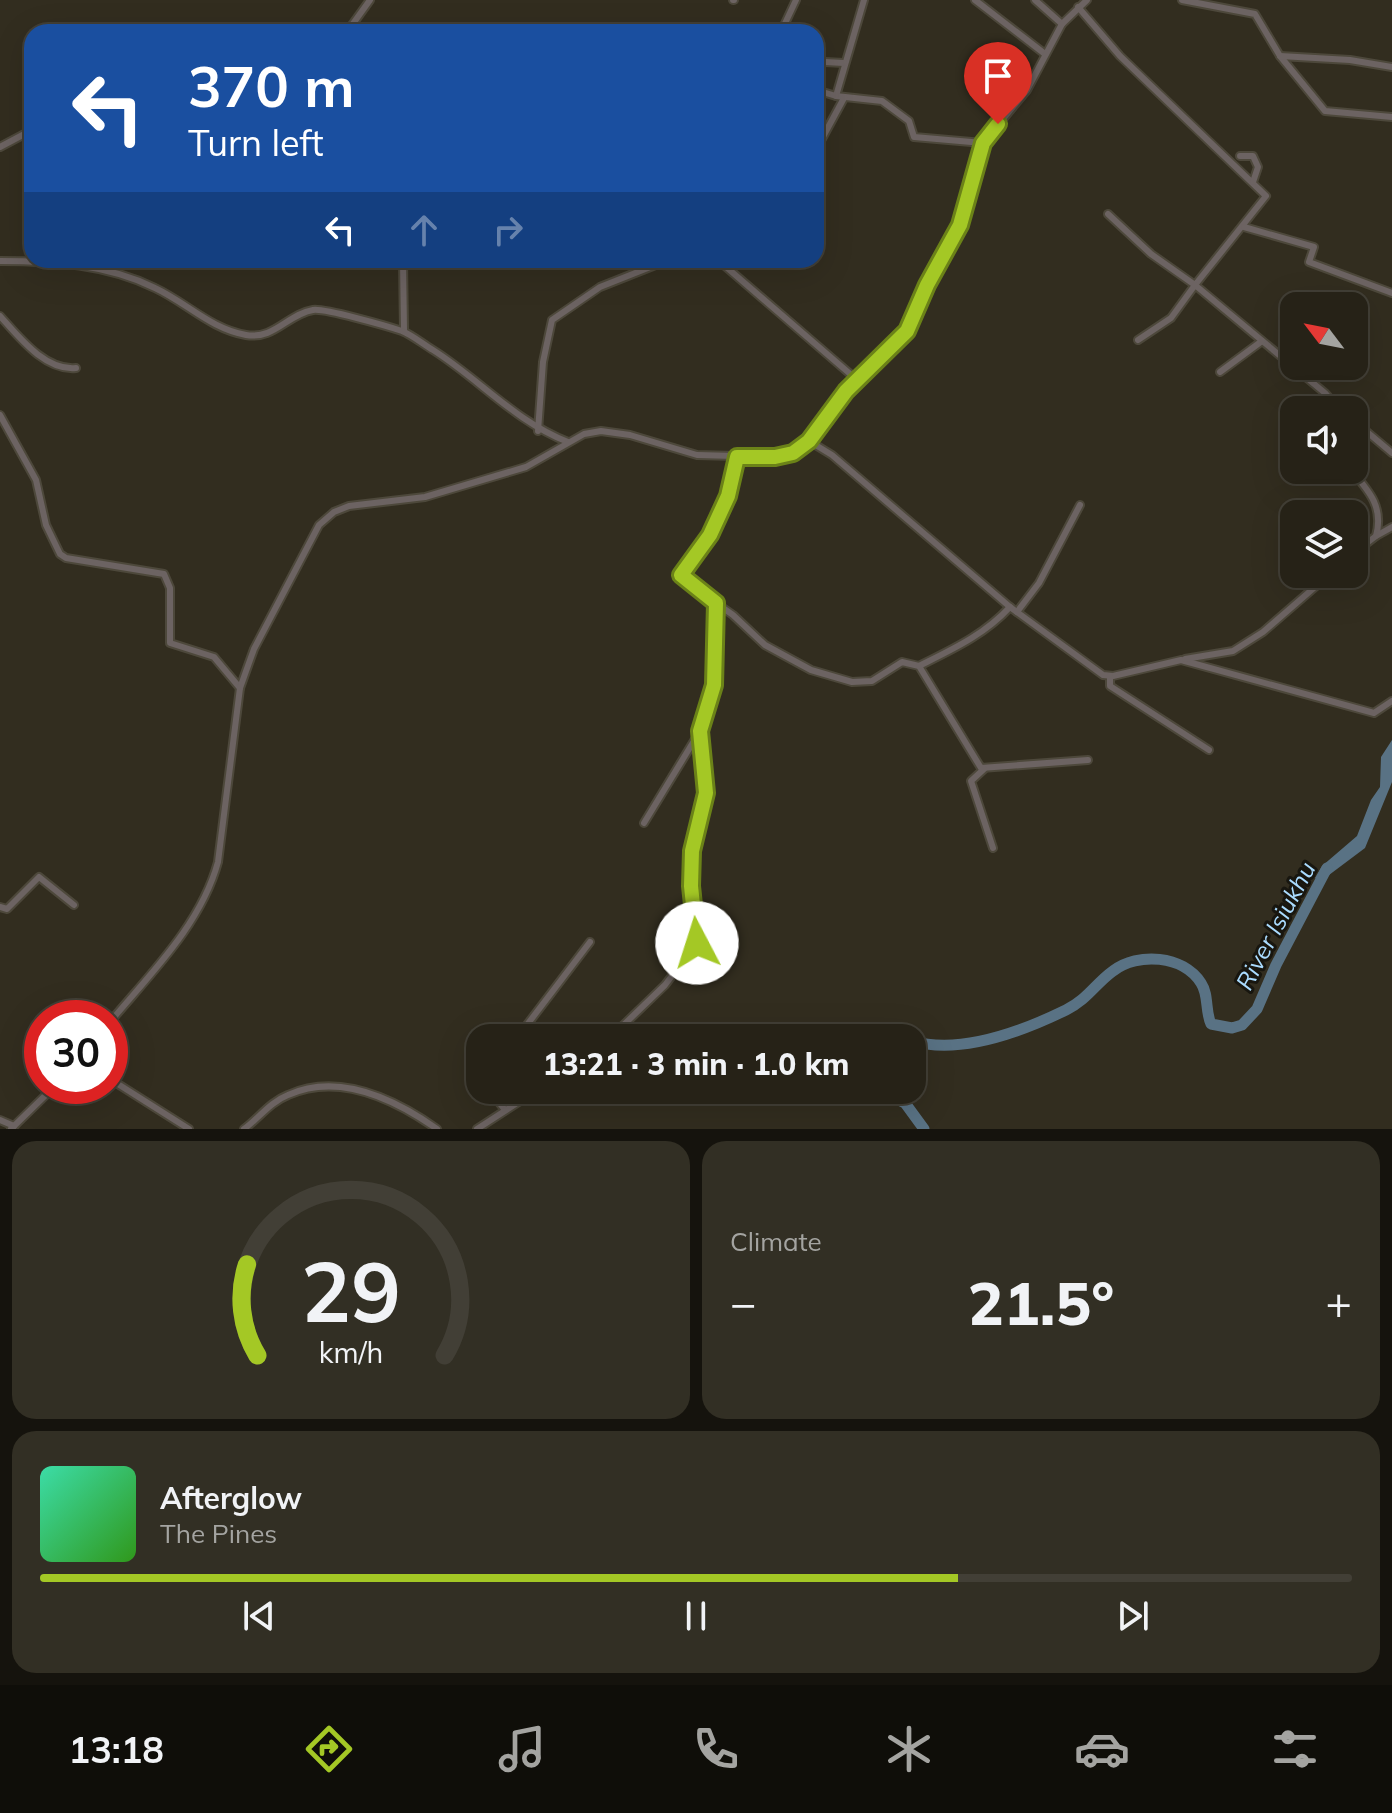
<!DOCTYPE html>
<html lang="en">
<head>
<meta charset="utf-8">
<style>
	body { margin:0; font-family:Mulish,sans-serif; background:#322f24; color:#f1f3f6; height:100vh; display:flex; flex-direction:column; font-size:30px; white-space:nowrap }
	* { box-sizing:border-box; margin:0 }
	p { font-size:26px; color:#a4a4a1 }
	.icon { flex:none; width:44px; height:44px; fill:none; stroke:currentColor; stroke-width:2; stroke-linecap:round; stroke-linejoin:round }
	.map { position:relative; height:1129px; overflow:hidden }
	.drawer { display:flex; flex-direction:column; gap:12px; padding:12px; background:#15130d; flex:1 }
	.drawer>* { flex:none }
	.guide { position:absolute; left:24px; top:24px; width:800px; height:244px; border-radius:24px; box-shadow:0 8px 32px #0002,0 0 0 2px #423f36; background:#1a4fa0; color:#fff; overflow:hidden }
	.needle { width:52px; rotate:302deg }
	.fabs { position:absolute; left:1280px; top:292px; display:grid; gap:16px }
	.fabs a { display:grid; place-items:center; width:88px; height:88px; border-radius:16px; background:#262217; box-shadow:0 8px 32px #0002,0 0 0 2px #423f36; font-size:40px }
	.speed { position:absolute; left:24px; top:1000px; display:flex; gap:16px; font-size:40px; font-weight:700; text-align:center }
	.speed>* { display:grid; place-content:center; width:104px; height:104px; border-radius:50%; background:#262217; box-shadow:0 8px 32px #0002,0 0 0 2px #423f36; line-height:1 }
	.speed .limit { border:12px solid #d22; background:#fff; color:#111 }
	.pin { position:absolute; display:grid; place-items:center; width:68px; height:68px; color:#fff; margin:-82px -34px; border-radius:50% 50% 50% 0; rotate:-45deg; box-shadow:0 0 8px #0007 }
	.pin .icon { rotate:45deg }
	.me { position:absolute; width:88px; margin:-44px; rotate:355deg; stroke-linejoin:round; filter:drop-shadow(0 0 6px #0008) }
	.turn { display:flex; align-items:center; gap:28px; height:168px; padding:0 32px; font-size:36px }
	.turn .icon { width:104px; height:104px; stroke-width:2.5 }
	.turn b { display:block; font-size:56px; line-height:68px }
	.lanes { display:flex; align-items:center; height:76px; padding:0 32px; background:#0003; justify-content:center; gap:40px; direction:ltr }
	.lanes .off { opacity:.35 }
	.big { font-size:60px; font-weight:800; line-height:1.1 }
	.drawer .tile { flex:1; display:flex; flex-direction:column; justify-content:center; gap:12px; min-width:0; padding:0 28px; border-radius:24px; background:#322f24 }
	.drawer .dial { align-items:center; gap:0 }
	.dial svg { height:208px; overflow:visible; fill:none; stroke:#423f36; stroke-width:7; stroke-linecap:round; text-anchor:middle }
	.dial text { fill:#f1f3f6; stroke:none }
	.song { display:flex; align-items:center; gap:24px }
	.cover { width:96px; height:96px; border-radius:12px; background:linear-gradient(135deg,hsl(160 70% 55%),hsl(110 70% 35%)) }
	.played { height:8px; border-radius:4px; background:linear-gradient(90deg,#a4c825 70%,#423f36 70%) }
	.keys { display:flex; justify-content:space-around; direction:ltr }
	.heat { display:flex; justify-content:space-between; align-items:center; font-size:44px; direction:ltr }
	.drawer .tiles { flex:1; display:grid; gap:12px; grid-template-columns:1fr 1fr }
	.tile:last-child { grid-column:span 2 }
	.trip { position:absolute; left:466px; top:1024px; width:460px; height:80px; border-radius:24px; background:#262217; box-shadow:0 8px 32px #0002,0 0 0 2px #423f36; font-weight:800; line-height:80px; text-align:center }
	.menu { display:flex; height:128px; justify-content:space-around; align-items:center; background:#0f0e09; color:#a4a4a1 }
	.menu .icon { width:56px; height:56px }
	.menu .active { color:#a4c825 }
	.menu b { font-size:36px; color:#f1f3f6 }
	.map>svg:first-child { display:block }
</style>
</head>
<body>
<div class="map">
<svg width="1392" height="1129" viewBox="0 0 1392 1129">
	<rect width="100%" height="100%" fill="#322d1f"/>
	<!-- water -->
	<polygon fill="#597284" points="1392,740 1392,782 1365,848 1321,881 1315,878 1322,866 1357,836 1371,800 1380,787 1381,757"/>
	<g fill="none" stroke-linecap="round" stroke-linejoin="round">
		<!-- river -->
		<g stroke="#597284" stroke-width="11">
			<polyline points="864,1038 882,1032 907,1038"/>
			<path d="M 912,1041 C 960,1055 1023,1031 1066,1010 C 1088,999 1095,984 1113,971 C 1138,952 1183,955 1201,983 C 1209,995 1205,1011 1211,1024 L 1232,1028 L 1242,1025 L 1257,1009 L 1276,965 L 1327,868"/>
			<polyline points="880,1090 905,1103 924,1129"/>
		</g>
		<defs>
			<g id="minor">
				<polyline points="733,0 734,0"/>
				<polyline points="864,0 836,96 882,101 909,121 914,137 983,143"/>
				<polyline points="975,0 1045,54"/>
				<polyline points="1035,0 1062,24"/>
				<polyline points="1182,0 1255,14 1280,56 1325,111 1392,117"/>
				<polyline points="1078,7 1120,56 1266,196 1195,285 1151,254 1108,214"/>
				<polyline points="347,32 370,0"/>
				<polyline points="781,32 796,0"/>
				<polyline points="1280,56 1350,60 1392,67"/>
				<polyline points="825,62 844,63"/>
				<polyline points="816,90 836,96"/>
				<polyline points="818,146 844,98"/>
				<polyline points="0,147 32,130"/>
				<polyline points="1240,156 1253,156 1258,167 1253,182"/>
				<polyline points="1244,227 1314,247 1309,262 1392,293"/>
				<polyline points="403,260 404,331"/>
				<polyline points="718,260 856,379"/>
				<path d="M 0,261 C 53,261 107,264 155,288 C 187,303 211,329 246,335 C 274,340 288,314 313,310 C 324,308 387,326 402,331 C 412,335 423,344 433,350 C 479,379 516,422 568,442"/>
				<path d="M 0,316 C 19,337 45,371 76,368"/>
				<polyline points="1138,340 1171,318 1195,285 1325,393 1332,401 1320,410"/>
				<polyline points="1220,372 1262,341"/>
				<polyline points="1332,401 1342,410"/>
				<polyline points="0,415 36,480 46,525 60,554 66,558 164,574 170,588 170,643 214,657 240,688"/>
				<polyline points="1354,421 1392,453"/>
				<polyline points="538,431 543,362 552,320 600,287 668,260"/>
				<polyline points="809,441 832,455 1010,607 1103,675 1113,676 1181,660 1374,713 1392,701"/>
				<path d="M 737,457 C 726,504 712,532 683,570 L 681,575 L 686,582 L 733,615 L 765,645 L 811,670 L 852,682 L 872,681 L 902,662 L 919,666 L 981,768 L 1088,760"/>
				<path d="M 1351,470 C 1369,491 1384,507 1376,536 L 1354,553"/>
				<polyline points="1376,536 1392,527"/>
				<polyline points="1017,612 1039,583 1080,505"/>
				<polyline points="1185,659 1233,651 1263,632 1330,574"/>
				<path d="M 919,666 C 953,649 984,635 1010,607"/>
				<polyline points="1110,676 1110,686 1209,750"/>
				<polyline points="984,769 971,781 993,848"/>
				<polyline points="644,823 700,731"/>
				<polyline points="0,907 7,909 39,877 74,905"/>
				<path d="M 110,1022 C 151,973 201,924 218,862 L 240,688 L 254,649 L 319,525 L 334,512 L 349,506 L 425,497 L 526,467 L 584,434 L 601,431 L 630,435 L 697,455 L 775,457 L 793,453 L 809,441 L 846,391 L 907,331 L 960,225 L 983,143 L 1027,90 L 1062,24 L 1087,0"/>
				<polyline points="517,1038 590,942"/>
				<polyline points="610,1038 665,985 697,943 691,886 692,851 706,793 700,731 714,685 716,603"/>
				<polyline points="110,1079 189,1129"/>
				<polyline points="489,1090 505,1110"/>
				<polyline points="0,1120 14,1126"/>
				<polyline points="11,1129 55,1086"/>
				<path d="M 244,1129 C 259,1118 270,1102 288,1095 C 339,1072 396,1100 437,1129"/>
				<polyline points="477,1129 537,1090"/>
			</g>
		</defs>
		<!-- minor casing -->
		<use href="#minor" stroke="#4d483b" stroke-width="10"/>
		<!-- minor -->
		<use href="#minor" stroke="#6c6362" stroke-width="6"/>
	</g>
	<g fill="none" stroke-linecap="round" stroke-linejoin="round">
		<defs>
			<polyline id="route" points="697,943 691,886 692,851 706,793 700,731 714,685 716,603 681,575 710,535 728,496 737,457 775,457 793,453 809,441 846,391 907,331 927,285 960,225 983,143 998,124"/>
		</defs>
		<!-- route casing -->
		<use href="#route" stroke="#6b8218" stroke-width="20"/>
		<!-- route -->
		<use href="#route" stroke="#a4c825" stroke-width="14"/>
	</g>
	<g text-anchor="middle" stroke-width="6" stroke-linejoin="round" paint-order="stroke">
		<!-- water labels -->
		<g font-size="24" font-style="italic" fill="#aadbfe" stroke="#18160f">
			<text transform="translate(1276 926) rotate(-62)" y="8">River Isiukhu</text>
		</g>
	</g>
</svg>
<div class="fabs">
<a><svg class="needle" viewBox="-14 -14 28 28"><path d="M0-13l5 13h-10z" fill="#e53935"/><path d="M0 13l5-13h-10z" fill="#a4a4a1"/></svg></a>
<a><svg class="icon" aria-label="sound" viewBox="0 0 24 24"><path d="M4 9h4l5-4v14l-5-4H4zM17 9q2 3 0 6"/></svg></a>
<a><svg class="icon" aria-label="layers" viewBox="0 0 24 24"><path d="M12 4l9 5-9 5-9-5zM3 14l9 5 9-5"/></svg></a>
</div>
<div class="speed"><div class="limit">30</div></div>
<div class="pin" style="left:998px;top:124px;background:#d93025"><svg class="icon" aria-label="arrive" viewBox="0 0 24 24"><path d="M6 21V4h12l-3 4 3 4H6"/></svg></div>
<svg class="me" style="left:697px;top:943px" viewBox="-20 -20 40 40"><circle r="19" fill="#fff"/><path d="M0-13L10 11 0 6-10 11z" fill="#a4c825"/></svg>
<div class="trip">13:21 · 3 min · 1.0 km</div>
<div class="guide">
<div class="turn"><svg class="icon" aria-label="left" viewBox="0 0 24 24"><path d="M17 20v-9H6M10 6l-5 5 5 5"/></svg><div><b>370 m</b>Turn left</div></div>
<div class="lanes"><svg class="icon" aria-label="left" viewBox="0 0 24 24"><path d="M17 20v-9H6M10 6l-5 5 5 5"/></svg><svg class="icon off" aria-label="ahead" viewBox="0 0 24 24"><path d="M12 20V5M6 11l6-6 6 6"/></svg><svg class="icon off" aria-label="right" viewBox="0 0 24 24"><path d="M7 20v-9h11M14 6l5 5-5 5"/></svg></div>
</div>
</div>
<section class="drawer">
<div class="tiles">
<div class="tile dial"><svg viewBox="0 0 100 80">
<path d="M14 69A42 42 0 1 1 86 69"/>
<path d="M14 69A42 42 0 0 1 10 34" stroke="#a4c825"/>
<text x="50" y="56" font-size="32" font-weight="700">29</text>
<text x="50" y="72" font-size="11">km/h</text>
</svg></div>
<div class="tile"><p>Climate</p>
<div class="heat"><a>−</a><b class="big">21.5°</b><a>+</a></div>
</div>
<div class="tile">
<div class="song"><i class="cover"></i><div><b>Afterglow</b><p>The Pines</p></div></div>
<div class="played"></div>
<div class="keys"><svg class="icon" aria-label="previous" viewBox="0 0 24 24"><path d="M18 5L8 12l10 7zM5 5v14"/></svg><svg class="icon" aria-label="pause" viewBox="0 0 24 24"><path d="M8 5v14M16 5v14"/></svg><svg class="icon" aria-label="next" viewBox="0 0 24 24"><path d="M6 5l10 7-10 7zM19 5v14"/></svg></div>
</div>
</div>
</section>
<nav class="menu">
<b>13:18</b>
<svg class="icon active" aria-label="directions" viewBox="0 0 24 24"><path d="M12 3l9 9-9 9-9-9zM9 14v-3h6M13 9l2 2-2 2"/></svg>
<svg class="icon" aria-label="music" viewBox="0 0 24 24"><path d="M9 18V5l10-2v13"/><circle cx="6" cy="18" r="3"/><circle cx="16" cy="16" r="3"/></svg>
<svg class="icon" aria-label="phone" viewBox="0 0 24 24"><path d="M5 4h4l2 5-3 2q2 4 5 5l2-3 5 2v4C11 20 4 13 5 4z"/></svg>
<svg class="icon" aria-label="climate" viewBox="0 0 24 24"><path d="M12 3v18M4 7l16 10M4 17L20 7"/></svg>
<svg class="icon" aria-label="car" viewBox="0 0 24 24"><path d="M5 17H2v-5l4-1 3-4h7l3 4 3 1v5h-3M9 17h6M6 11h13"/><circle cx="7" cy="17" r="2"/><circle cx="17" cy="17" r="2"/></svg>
<svg class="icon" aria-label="filters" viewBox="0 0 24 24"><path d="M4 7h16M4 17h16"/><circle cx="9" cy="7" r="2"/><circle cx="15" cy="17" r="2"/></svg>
</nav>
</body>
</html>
